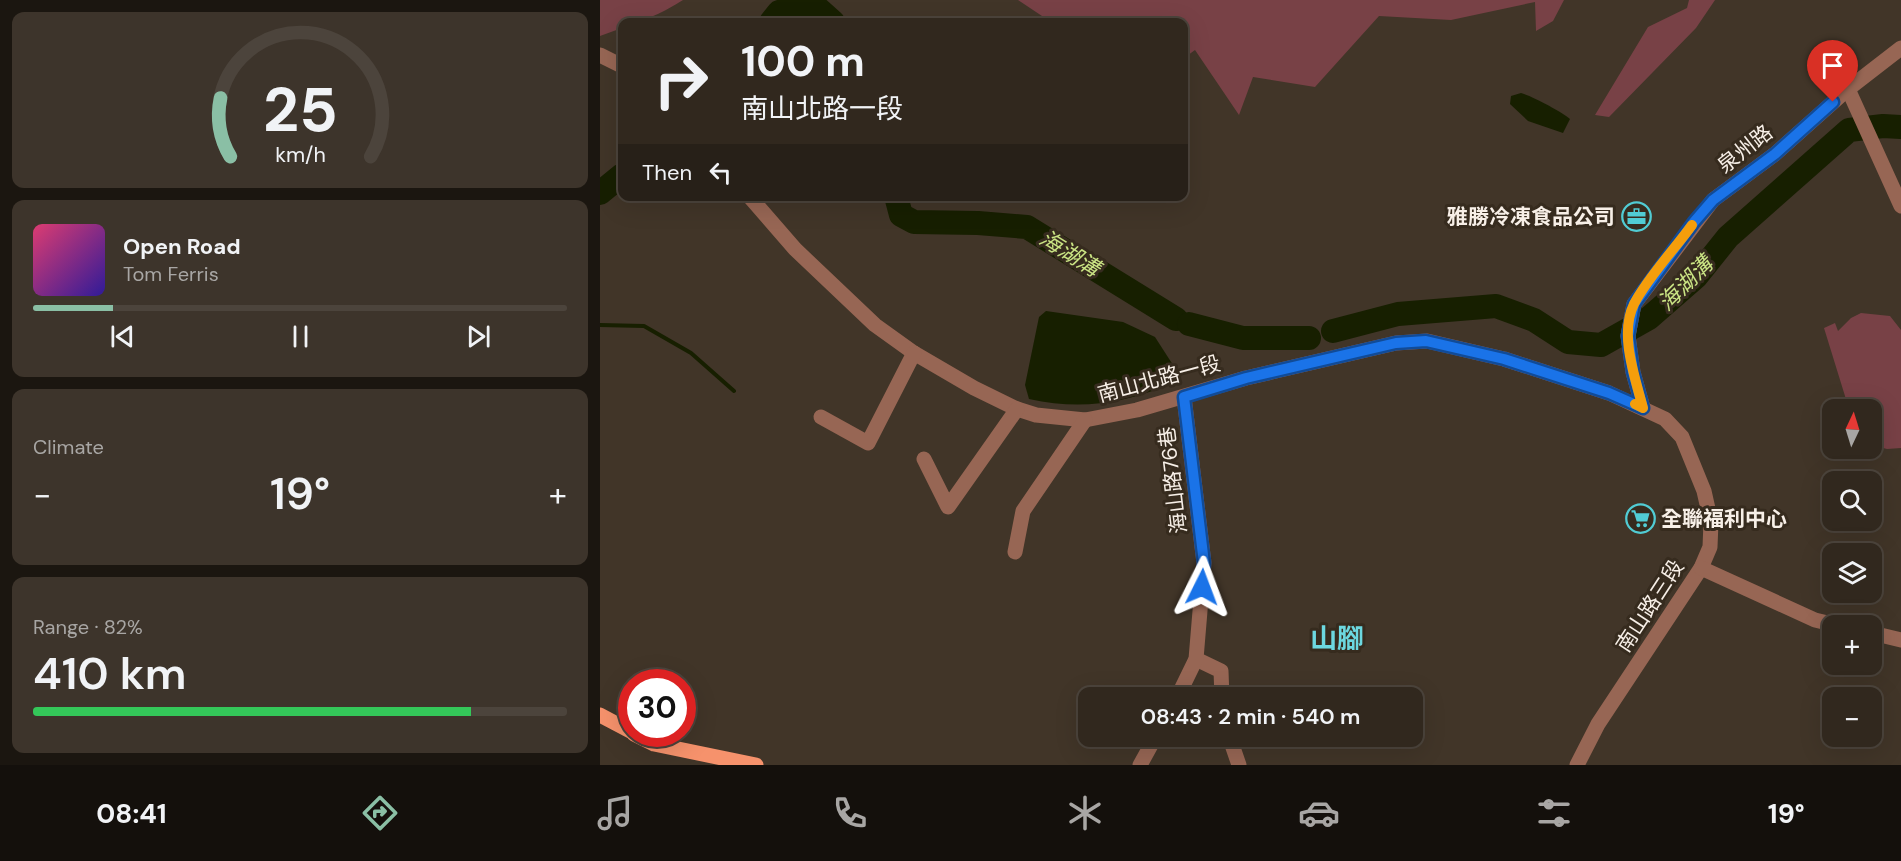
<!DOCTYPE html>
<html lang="en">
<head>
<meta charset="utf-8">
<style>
	body { margin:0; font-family:"DM Sans","Noto Sans TC",sans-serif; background:#3d342b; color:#f1f3f6; height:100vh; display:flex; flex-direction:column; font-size:22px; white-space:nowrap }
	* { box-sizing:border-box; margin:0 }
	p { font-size:20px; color:#a8a6a4 }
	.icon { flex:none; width:33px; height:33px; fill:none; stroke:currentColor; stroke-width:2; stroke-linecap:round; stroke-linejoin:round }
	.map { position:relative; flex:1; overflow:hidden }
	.side { display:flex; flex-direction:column; gap:12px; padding:12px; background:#1b1610; width:600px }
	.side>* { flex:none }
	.top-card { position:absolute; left:18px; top:18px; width:570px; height:183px; border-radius:12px; box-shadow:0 6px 24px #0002,0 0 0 2px #4c443c; background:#31281e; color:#f1f3f6; overflow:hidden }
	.needle { width:39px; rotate:4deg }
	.buttons { position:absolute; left:1222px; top:399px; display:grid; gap:12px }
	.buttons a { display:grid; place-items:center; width:60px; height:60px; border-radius:12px; background:#31281e; box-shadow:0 6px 24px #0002,0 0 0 2px #4c443c; font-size:30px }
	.speed { position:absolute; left:18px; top:669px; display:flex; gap:12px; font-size:30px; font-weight:700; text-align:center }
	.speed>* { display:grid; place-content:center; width:78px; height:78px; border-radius:50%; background:#31281e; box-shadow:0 6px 24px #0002,0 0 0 2px #4c443c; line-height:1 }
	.speed .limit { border:9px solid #d22; background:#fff; color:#111 }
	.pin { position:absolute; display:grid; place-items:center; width:51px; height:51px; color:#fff; margin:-62px -26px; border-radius:50% 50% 50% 0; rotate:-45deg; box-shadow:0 0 6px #0007 }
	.pin .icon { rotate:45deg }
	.me { position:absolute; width:66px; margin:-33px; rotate:3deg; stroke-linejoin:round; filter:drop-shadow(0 0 4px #0008) }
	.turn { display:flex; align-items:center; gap:21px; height:126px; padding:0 24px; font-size:27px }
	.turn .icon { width:78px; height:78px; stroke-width:2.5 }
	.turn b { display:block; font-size:42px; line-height:51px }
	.then { display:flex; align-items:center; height:57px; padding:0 24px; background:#0003; gap:12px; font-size:22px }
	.big { font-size:45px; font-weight:600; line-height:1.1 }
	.side .widget { flex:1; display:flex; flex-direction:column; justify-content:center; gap:9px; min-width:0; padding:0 21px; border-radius:12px; background:#3d342b }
	.side .dial { align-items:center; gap:0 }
	.dial svg { height:156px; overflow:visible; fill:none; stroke:#4c443c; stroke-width:7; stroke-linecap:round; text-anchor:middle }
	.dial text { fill:#f1f3f6; stroke:none }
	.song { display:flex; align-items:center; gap:18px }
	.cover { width:72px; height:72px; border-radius:9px; background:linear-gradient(135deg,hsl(340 70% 55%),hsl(250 70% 35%)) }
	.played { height:6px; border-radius:3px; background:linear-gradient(90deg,#8abfa5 15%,#4c443c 15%) }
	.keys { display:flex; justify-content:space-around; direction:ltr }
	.heat { display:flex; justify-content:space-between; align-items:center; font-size:33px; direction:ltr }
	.charge { height:9px; border-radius:4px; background:linear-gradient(90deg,#34c759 82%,#4c443c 0) }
	.trip { position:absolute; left:478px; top:687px; width:345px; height:60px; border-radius:12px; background:#31281e; box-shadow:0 6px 24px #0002,0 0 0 2px #4c443c; font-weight:600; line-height:60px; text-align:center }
	.menu { display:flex; height:96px; justify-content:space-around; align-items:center; background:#14100c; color:#a8a6a4 }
	.menu .icon { width:42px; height:42px }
	.menu .on { color:#8abfa5 }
	.menu b { font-size:27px; color:#f1f3f6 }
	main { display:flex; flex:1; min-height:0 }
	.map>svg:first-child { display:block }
</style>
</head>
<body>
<main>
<section class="side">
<div class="widget dial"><svg viewBox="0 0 100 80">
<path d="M14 69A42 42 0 1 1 86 69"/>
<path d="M14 69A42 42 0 0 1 9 39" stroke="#8abfa5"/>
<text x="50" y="56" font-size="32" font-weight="700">25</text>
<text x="50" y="72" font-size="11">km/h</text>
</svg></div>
<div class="widget">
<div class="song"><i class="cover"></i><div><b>Open Road</b><p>Tom Ferris</p></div></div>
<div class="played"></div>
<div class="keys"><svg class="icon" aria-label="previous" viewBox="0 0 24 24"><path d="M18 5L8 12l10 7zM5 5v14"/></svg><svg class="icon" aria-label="pause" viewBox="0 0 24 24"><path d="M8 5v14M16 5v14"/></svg><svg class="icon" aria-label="next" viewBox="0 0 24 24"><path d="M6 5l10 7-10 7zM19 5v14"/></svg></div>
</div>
<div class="widget"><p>Climate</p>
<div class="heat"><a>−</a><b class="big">19°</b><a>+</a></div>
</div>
<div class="widget"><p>Range · 82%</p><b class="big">410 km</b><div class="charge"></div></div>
</section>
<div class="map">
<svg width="1301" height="765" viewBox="0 0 1301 765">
	<rect width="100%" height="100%" fill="#413528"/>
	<!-- green -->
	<g fill="#784146">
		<path d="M 0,0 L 83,0 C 63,12 47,22 22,22 L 22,28 L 0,36 Z"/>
		<polygon points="418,0 964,0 953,21 936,31 935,2 851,20 779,16 715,87 653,77 639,115 595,50 584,58 584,22 451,22"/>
		<polygon points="1089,0 1115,0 1096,28 1009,117 995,115 1048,27 1087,8"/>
		<polygon points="1261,313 1290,316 1301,330 1301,448 1287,449 1272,445 1272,410 1249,409 1224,328 1235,323 1238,331 1251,318"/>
	</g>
	<!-- water -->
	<g fill="#171f00">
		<path d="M 921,93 C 932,96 962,112 970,119 L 963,133 L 928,121 L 910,104 L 911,96 Z"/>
		<path d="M 446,311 L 523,322 L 555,337 L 573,365 L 569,385 C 520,404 480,410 429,399 L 425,385 L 439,317 Z"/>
	</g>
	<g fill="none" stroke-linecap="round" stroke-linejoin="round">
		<!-- stream -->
		<g stroke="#171f00" stroke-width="4">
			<polyline points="179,12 191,0"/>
			<polyline points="0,325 44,326 91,353 134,391"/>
		</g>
		<!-- river -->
		<g stroke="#171f00" stroke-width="24">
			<polyline points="171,22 179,12 213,4 233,22"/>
			<polyline points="0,193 22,175"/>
			<polyline points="296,196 301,215 314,222 378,223 427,227 576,319"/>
			<polyline points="589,324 643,338 709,338"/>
			<polyline points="733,331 798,314 896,306 934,320 968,342 1001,345 1049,318 1096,277 1128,237 1249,130 1283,126 1301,127"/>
		</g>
		<!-- minor -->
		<g stroke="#976654" stroke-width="15">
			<polyline points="0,55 22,66"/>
			<polyline points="1248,89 1301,206"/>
			<polyline points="149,196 195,249 275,325 314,353 374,388 417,409 436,415 485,420 537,410 646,378 796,343 827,341 904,359 1009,393 1065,419 1082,437 1104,491 1111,522 1110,547 1101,568 998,724 977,765"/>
			<polyline points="1043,408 1033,372 1028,336 1034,304 1113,200 1175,154 1248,89 1301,48"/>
			<polyline points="221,417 268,443 314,353"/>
			<polyline points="324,459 348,507 417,409"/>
			<polyline points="415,552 423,511 485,420"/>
			<polyline points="1101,568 1215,620 1240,626"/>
			<polyline points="1272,633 1301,640"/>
			<polyline points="596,659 621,671 622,698"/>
			<polyline points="577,698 596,659 604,563 584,397"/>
			<polyline points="629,736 639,765"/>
			<polyline points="540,765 556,736"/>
		</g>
		<!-- major -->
		<g stroke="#f6926c" stroke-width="15">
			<polyline points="0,715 32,732"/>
			<polyline points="34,734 54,744 156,765"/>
		</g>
	</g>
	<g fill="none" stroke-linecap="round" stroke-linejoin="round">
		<defs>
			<polyline id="route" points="602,587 604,563 584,397 646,378 796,343 826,341 904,359 1009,393 1043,408 1033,372 1028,336 1034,304 1094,222 1113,200 1175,154 1233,102"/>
		</defs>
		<!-- route casing -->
		<use href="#route" stroke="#114b97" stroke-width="15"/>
		<!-- route -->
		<use href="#route" stroke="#1a73e8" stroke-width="10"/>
		<!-- slow -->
		<path stroke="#f59e0b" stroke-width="10" d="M 1035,404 L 1043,408 C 1035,377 1019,334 1034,304 C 1048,277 1074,250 1092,225"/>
	</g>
	<!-- icons -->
	<defs>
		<symbol id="office-ring" viewBox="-11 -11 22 22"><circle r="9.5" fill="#362b1e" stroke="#51ccd4" stroke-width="1.5"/><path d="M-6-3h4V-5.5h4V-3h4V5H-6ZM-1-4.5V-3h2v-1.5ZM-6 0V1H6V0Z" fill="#51ccd4"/></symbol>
		<symbol id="supermarket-ring" viewBox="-11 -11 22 22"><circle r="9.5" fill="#362b1e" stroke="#51ccd4" stroke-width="1.5"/><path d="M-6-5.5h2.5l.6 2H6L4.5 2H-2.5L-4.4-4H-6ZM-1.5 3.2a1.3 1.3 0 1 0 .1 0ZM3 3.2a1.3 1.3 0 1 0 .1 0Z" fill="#51ccd4"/></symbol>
	</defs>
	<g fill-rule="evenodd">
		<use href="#office-ring" x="1020" y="200" width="33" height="33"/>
		<use href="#supermarket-ring" x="1024" y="502" width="33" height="33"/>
	</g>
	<g text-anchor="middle" stroke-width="6" stroke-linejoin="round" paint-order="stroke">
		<!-- street labels -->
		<g font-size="21" fill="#f7efe7" stroke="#362b1e">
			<text transform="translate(1145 149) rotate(-38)" y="7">泉州路</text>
			<text transform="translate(559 379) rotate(-15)" y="7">南山北路一段</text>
			<text transform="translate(573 480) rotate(-97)" y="7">海山路76巷</text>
			<text transform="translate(1050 606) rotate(-57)" y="7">南山路三段</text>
		</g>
		<!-- poi labels -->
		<g font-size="21" font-weight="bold" fill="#f7efe7" stroke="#362b1e" text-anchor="end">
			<text x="1015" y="224">雅勝冷凍食品公司</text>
			<text x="1061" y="526" text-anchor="start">全聯福利中心</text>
		</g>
		<!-- water labels -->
		<g font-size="22" font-style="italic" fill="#cae484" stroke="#362b1e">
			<text transform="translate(470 253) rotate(32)" y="8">海湖溝</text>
			<text transform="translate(1085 283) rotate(-45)" y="8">海湖溝</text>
		</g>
		<!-- district labels -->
		<g font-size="27" font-weight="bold" fill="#6cd8e0" stroke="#362b1e">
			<text x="737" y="648">山腳</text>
		</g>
	</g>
</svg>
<div class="buttons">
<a><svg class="needle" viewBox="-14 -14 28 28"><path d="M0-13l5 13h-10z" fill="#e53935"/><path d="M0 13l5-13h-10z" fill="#a8a6a4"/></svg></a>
<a><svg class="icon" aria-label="search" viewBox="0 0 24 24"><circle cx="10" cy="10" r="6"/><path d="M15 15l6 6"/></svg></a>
<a><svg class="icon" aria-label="layers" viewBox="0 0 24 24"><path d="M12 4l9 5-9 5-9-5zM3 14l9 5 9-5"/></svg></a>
<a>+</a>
<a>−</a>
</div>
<div class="speed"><div class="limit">30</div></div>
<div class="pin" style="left:1233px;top:102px;background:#d93025"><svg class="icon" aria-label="arrive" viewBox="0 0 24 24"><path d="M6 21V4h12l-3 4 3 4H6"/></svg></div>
<svg class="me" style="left:602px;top:587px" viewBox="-20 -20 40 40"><path d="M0-17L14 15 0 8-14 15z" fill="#1a73e8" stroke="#fff" stroke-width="4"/></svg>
<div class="trip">08:43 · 2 min · 540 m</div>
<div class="top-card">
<div class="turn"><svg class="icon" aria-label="right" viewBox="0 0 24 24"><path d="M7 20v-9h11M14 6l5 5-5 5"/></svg><div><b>100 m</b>南山北路一段</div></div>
<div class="then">Then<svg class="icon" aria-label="left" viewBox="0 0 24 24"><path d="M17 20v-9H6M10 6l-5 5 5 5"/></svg></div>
</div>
</div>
</main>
<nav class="menu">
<b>08:41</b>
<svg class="icon on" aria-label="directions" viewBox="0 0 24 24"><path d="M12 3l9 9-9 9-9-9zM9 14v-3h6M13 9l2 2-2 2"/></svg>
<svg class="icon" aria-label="music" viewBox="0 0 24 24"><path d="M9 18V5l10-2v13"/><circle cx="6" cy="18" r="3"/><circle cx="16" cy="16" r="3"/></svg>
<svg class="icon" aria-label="phone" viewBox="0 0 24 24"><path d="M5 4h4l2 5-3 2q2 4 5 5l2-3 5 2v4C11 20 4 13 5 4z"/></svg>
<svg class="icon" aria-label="climate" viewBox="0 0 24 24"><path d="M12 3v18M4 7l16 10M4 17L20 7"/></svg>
<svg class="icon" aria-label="car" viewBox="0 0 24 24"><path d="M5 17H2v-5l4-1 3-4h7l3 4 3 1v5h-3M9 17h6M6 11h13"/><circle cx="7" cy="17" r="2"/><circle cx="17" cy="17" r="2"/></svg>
<svg class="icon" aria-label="filters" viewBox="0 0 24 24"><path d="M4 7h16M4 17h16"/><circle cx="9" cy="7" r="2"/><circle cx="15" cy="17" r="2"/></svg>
<b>19°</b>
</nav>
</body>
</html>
